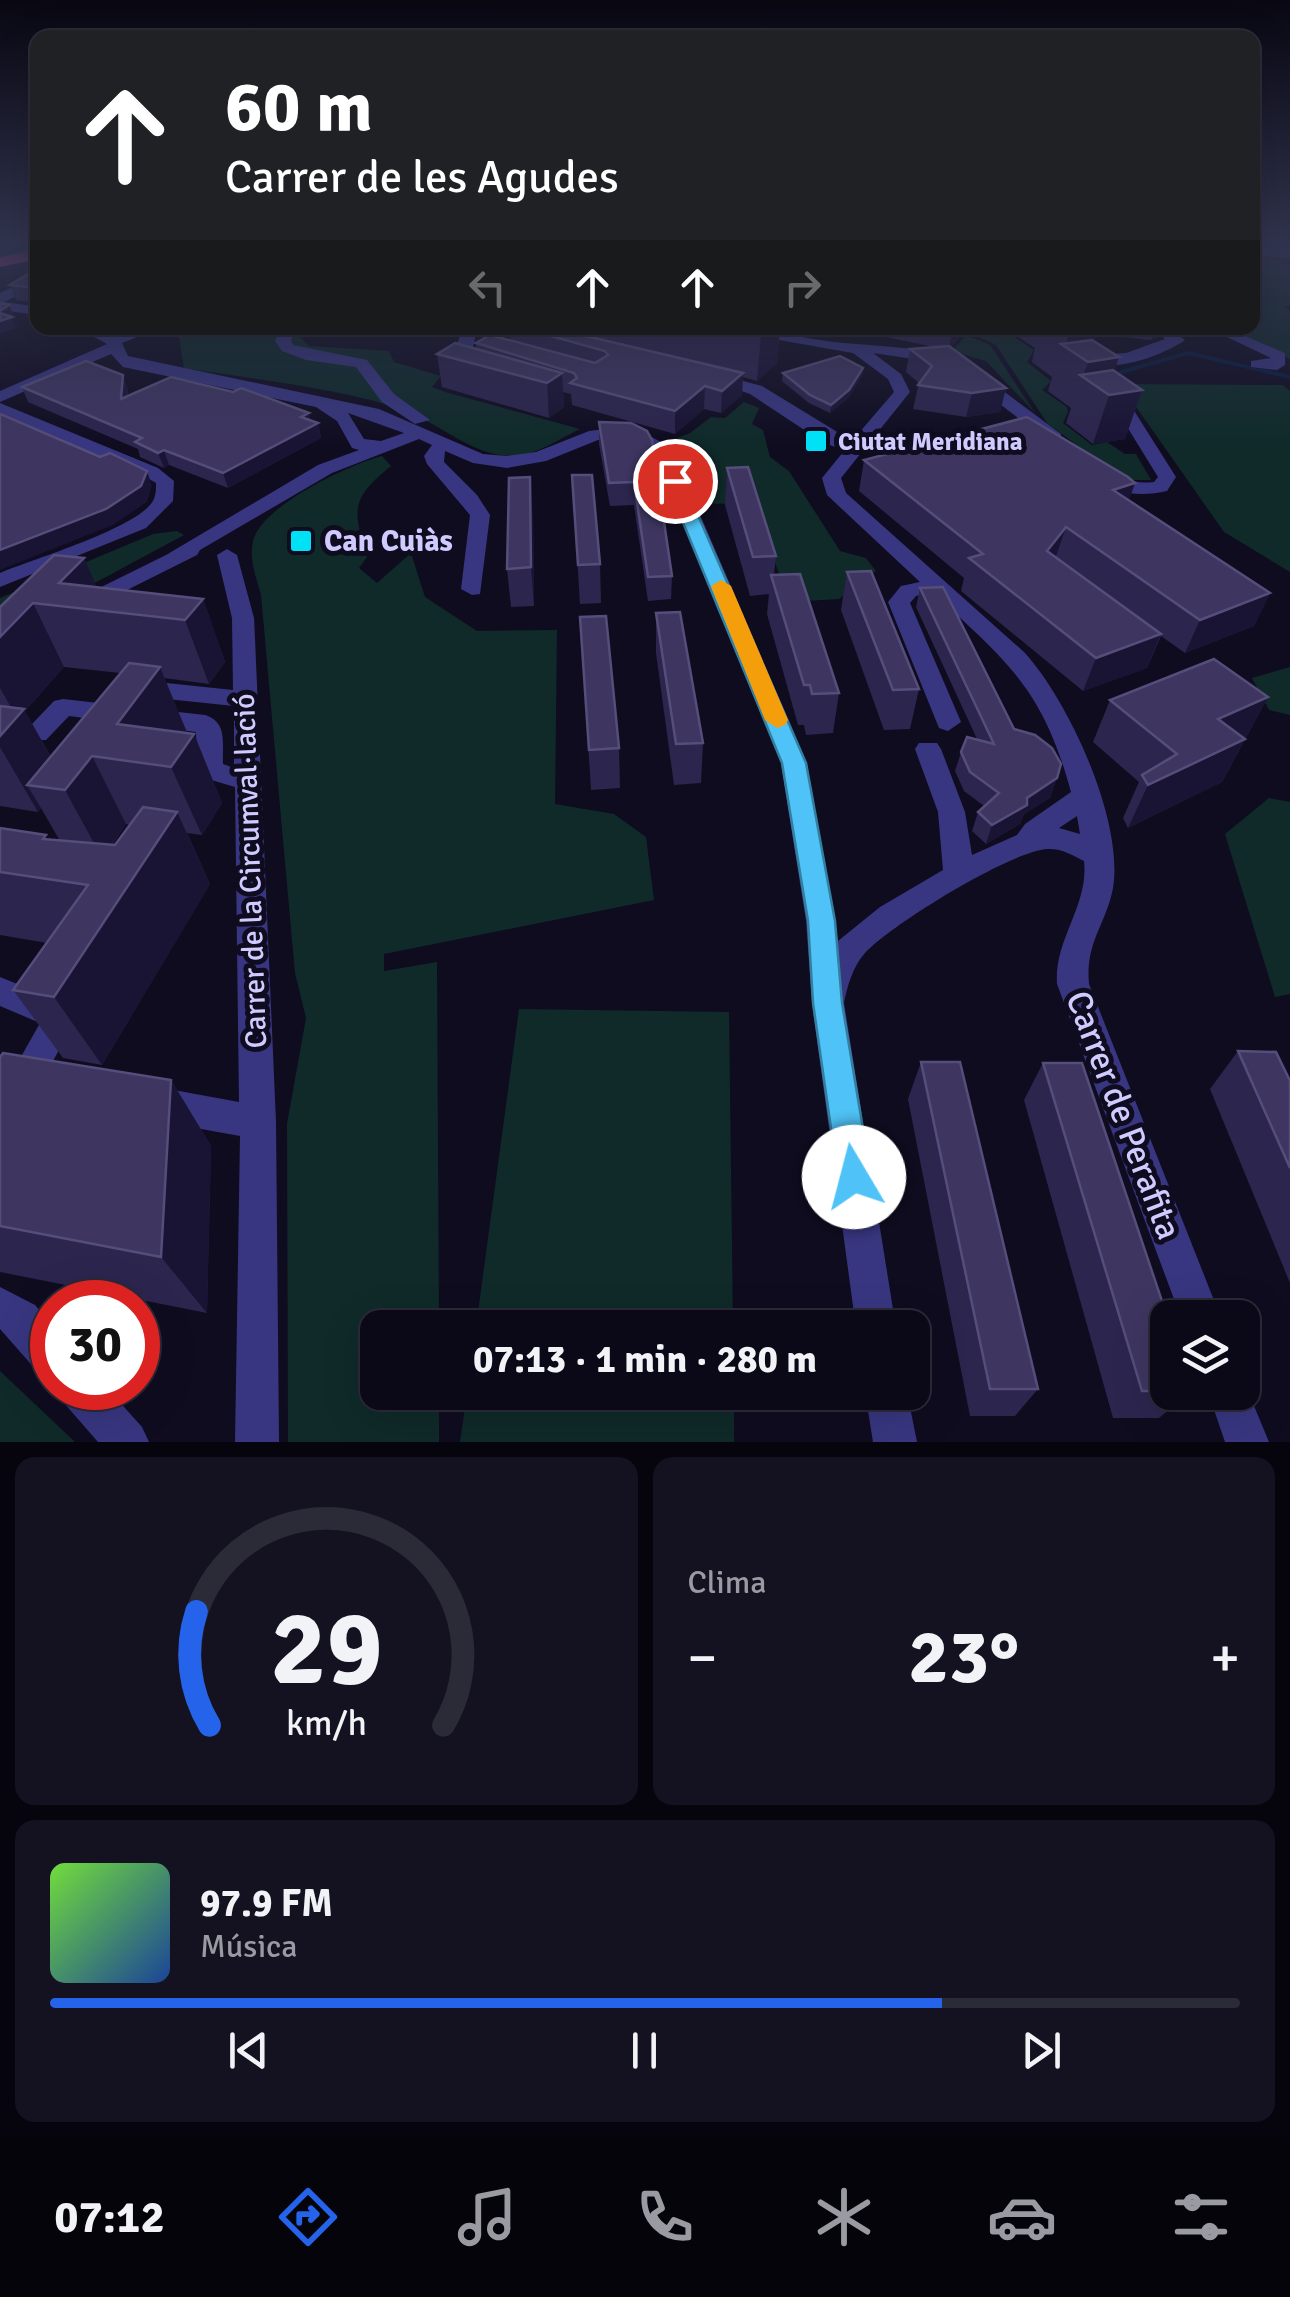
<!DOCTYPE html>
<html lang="es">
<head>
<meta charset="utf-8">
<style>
	body { margin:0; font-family:Signika,sans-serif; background:#141221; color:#f1f3f6; height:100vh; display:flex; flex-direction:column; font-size:38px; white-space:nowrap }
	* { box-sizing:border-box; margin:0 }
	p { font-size:32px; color:#9a9aa2 }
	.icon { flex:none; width:55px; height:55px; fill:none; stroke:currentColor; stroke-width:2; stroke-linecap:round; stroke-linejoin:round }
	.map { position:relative; height:1442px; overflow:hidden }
	.panel { display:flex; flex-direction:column; gap:15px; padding:15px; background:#06050d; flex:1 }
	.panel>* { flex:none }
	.hud { position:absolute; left:30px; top:30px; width:1230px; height:305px; border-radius:20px; box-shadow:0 10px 40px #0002,0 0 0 2px #2b2a37; background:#202124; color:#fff; overflow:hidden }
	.controls { position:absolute; left:1150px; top:1300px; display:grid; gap:20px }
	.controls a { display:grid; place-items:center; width:110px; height:110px; border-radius:20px; background:#0b0918; box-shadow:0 10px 40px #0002,0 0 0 2px #2b2a37; font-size:50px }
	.speed { position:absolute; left:30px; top:1280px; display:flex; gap:20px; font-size:50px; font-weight:700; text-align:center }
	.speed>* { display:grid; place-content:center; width:130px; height:130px; border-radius:50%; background:#0b0918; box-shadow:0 10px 40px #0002,0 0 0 2px #2b2a37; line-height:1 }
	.speed .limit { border:15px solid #d22; background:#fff; color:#111 }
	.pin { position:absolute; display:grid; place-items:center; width:85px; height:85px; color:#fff; margin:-42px; border:5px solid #fff; border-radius:50%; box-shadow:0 2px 10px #0007 }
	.me { position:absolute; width:110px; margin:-55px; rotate:352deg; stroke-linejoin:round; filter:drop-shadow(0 0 8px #0008) }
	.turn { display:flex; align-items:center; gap:35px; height:210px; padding:0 30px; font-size:45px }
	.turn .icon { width:130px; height:130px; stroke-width:2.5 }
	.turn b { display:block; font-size:70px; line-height:85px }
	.lanes { display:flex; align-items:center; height:95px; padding:0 30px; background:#0003; justify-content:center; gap:50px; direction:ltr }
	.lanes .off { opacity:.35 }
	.big { font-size:75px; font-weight:700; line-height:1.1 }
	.panel .widget { flex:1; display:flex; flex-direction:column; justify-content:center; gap:15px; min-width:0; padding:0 35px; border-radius:20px; background:#141221 }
	.panel .dial { align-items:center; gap:0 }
	.dial svg { height:260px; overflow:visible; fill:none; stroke:#2b2a37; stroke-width:7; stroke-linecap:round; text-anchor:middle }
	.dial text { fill:#f1f3f6; stroke:none }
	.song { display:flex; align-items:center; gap:30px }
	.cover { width:120px; height:120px; border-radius:15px; background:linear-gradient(135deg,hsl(100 70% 55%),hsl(220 70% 35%)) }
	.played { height:10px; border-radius:5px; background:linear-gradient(90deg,#2563eb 75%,#2b2a37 75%) }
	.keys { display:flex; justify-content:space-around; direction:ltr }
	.heat { display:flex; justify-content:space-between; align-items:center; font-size:55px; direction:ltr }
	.panel .tiles { flex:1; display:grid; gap:15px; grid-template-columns:1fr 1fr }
	.widget:last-child { grid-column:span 2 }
	.trip { position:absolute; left:360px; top:1310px; width:570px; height:100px; border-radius:20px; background:#0b0918; box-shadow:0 10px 40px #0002,0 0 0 2px #2b2a37; font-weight:700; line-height:100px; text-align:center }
	.tabs { display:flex; height:160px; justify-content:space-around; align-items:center; background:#04040a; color:#9a9aa2 }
	.tabs .icon { width:70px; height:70px }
	.tabs .on { color:#2563eb }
	.tabs b { font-size:45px; color:#f1f3f6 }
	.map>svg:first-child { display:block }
</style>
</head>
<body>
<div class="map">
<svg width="1290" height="1442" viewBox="0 0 1290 1442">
	<rect width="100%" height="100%" fill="#0f0c20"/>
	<!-- green -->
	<g fill="#0f2a29">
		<polygon points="1253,254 1290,266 1290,305 1284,307 1290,310 1290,359 1221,328 1252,328"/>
		<path d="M 170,328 L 310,328 L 296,333 L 309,346 L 389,351 L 394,362 L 441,376 L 432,387 L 445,392 L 580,429 C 561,438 538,454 516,456 C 474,458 441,424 404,410 C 341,388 251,379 184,368 L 179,336 L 166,330 Z"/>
		<polygon points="972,328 1005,331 1034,350 1027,362 1051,381 1042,390 1067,407 1068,412 1063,423 1092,445 1107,442 1125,454 1136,454 1151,480 1124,480 1047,423 996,345 968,332"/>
		<polygon points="966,335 990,345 1035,413 986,361 952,351"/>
		<polygon points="1120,384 1283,385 1290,391 1290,572 1224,532"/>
		<polygon points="744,402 759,408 752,424 763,430 770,457 789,471 840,551 866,558 876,571 839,599 805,601 783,585 754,503 703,504 669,441 690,433 711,417 725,418"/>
		<path d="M 382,456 L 391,466 C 350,499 353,510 367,557 L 359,568 L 377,583 L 411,553 L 425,597 L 477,631 L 557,630 L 555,804 L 614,814 L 646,837 L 654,900 L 384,954 L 384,971 L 437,962 L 439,1327 L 378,1328 L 378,1392 L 439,1393 L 439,1442 L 288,1442 L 287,1124 L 306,1018 L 295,973 L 261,595 C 256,577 249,560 253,541 C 261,506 350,464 382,456 Z"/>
		<polygon points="177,531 184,535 0,634 0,598 153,534"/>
		<polygon points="1290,667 1290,715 1269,710 1252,678"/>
		<polygon points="1269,798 1290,802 1290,994 1275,997 1225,834"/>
		<polygon points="519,1009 729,1012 733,1327 476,1327"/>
		<polygon points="0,1371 75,1442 0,1442"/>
		<polygon points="467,1393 734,1393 734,1442 460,1442"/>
	</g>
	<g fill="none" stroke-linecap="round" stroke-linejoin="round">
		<!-- stream -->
		<polyline stroke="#081c3d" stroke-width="4" points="1121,372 1188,353 1290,377"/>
		<!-- street -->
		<g fill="#383680" fill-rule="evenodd">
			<polygon points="1252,247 1290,250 1290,258 1252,255"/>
			<polygon points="38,275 38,285 4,302 38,307 38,315 0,310 0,293"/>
			<path d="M 78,328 L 96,328 L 114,336 L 139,328 L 160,328 L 122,343 L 128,356 L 379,409 L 483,454 L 507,456 L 536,452 L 589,431 L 613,428 L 642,432 L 663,443 L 692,496 L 807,763 L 838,941 L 880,907 L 943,870 L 938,812 L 915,749 L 919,743 L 937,743 L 941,749 L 965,812 L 972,855 L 1017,835 L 1025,824 L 1071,792 C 1043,689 1008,662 932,592 L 916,596 L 910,603 L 961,722 L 948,731 L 939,728 L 888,602 L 901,586 L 920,582 L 827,495 L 822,478 L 844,451 L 821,441 L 750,394 L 705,378 L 713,373 L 762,386 L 852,441 L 894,392 L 888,379 L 853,353 L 734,332 L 727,328 C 767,328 805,340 844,343 C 879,346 912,347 947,355 L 947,361 L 941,363 L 873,353 L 901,374 L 910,392 L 841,478 L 846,493 L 1024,652 C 1069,701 1124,821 1113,888 C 1106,925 1085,942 1089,984 L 1221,1318 L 1181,1318 L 1057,984 C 1054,939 1089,906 1084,861 C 1072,855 1061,848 1047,849 C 1009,852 892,924 865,953 C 853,966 847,987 844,1003 L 896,1328 L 856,1328 L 812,1003 L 806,921 L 781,763 L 672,496 L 650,450 L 632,441 L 598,440 L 546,461 L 507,468 L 473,463 L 445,451 L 444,462 L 477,495 L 490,515 L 480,594 L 472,595 L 461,589 L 470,515 L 427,464 L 424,456 L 432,445 L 419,439 L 332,473 L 200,550 L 197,555 L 83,612 L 75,610 L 72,605 L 75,600 L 166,555 L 318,465 L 359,450 L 352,448 L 337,421 L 316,407 L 123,367 L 111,354 L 0,402 L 0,391 L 107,344 ZM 348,413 L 404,433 L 381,441 L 364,439 ZM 1077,816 L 1080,834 L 1059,828 Z"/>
			<polygon points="282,328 296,328 291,341 293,345 367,360 394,394 430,420 415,424 382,402 356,367 306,360 282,351 275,341"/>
			<path d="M 463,328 L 477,328 L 471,357 L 479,373 L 471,378 C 449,368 455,347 463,328 Z"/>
			<path d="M 1152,328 L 1168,328 L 1185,340 C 1164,355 1110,375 1087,360 L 1095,355 L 1126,353 L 1165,339 Z"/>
			<polygon points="1208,328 1226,328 1285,353 1285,365 1277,370 1251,367 1251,361 1271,358"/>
			<polygon points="974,378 986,378 1061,434 1061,442 1049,442 974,384"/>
			<path d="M 1113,386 L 1119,387 L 1176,477 L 1167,491 C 1141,497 1112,495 1093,476 L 1102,470 C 1121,476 1132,485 1154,482 L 1158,477 L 1105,391 Z"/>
			<path d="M 0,403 L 158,468 L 174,481 L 173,501 L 146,528 L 0,587 L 0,573 C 34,559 129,530 150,505 C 156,498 156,492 156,483 L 144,476 L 0,414 Z"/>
			<path d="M 227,549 L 237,555 L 254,618 L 255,639 L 276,1122 L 279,1442 L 235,1442 L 240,1136 L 157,1121 L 145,1116 L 140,1104 L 145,1092 L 157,1087 L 239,1102 L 235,787 L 201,777 L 197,770 L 196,732 L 69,716 L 46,740 L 0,740 L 0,722 L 31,725 L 54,701 L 63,699 L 205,715 C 228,722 222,744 223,764 L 234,768 L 234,706 L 138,696 L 126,688 L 138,680 L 233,690 L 232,618 L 217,555 Z"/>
			<polygon points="0,977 64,1003 75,1020 37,1091 25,1096 13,1091 8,1080 40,1023 0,1006"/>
			<polygon points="0,1287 35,1305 52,1325 52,1376 37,1371 0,1329"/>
			<polygon points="1242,1377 1269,1442 1225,1442 1208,1392 1242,1392"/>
			<polygon points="58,1388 107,1388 142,1427 149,1442 98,1442 64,1403"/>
			<polygon points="865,1392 907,1392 917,1442 873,1442"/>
		</g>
		<!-- highway -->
		<polygon fill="#ff46a1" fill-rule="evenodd" points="38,249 38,259 0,267 0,257"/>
	</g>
	<!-- wall -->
	<g fill="#2c254e" fill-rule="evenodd">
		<polygon points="38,268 38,300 33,302 16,300 10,285"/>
		<polygon points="509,328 552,328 577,333 576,328 780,328 777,363 757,381 743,377 742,395 721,413 704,409 675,434 572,405 571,394 563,392 564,407 549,418 442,387 437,354 476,349 476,343 510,340"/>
		<polygon points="844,328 968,328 951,347 1006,388 1000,412 966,417 913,409 919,383 906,372 910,349 934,347"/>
		<polygon points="1019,328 1159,328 1156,338 1151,340 1097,334 1094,341 1119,357 1114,371 1142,390 1125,439 1093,444 1066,423 1071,408 1048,391 1052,377 1032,362 1035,348 1017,336"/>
		<polygon points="863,368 862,376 848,398 830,413 809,403 782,381 783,373"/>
		<polygon points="22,387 128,389 128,396 311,421 318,423 321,438 228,488 169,465 164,468 140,457 138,449 28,402"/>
		<polygon points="599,422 631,423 672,576 671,599 648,601 634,505 610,506 599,444"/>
		<polygon points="864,460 1129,501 1270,593 1254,626 1185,653 1161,636 1147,668 1083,691 961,591 964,578 859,491"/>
		<polygon points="727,468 776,556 774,575 839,693 833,733 806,735 804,725 798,725 767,614 769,594 750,596 725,505"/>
		<polygon points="572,475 600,564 601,603 580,604"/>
		<polygon points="533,514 534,606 511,607 507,569"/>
		<path d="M 84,558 L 96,587 L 203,599 L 225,662 L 209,684 L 164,678 L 187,733 L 194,734 L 222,803 L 202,835 L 187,833 L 210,884 L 102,1065 L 63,1058 L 13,990 L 47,943 L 0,935 L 0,828 L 49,840 L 60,841 L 41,808 L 38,812 L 0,806 L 0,607 ZM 64,667 L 120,673 L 51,757 L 25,711 ZM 126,824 L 130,825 L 115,845 L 112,845 Z"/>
		<polygon points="847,572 919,689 910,729 884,730 841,610"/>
		<polygon points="920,588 1014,729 1057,778 1050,798 1024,814 1020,824 986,844 972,831 978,812 984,806 964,791 955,771 961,752 977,739 916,607"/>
		<polygon points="656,613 703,743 701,783 674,785 656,653"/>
		<polygon points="580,617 619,748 620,788 591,790"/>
		<polygon points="1268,697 1222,782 1128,828 1123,818 1139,782 1093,742 1110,700"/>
		<polygon points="1238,1051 1290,1081 1290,1283 1210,1089"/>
		<polygon points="0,1057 171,1080 211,1146 207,1313 0,1272"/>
		<polygon points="921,1062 1038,1389 1015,1416 970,1416 908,1099"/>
		<polygon points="1043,1063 1168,1319 1168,1392 1190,1392 1159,1418 1113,1418 1024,1100"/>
	</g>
	<!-- shaded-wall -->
	<g fill="#191334">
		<polygon points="35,282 38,288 38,300 33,302 27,287"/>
		<polygon points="9,305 14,316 12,317 16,328 0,334 0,311"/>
		<polygon points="769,328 780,328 777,363 757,381 761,334"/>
		<polygon points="953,328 968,328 948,350"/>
		<polygon points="1098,328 1088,362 1119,357 1107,394 1083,377 1088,362 1065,347 1069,333"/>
		<polygon points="1155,328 1159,328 1156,338 1151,340"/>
		<polygon points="863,368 862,376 848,398 830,413 831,405"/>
		<polygon points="562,373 564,407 549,418 547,383"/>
		<polygon points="743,373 742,395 721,413 722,391"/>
		<polygon points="123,375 128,389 126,413 121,399"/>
		<polygon points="705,386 704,409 675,434 675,411"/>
		<polygon points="1006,388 1000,412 966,417 972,393"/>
		<polygon points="1142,390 1125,439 1093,444 1109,395"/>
		<polygon points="309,413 312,426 318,423 321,438 228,488 223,473"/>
		<polygon points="164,450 169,465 164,468 158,453"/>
		<polygon points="147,471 152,486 147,502 113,525 0,570 0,550"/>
		<polygon points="530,477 533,514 534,606 531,567"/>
		<polygon points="1135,483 1124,515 1113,490"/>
		<polygon points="1066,527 1055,559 1047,551"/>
		<polygon points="84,558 107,611 59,583"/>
		<polygon points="1270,593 1254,626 1185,653 1200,620"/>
		<polygon points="203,599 225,662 209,684 185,620"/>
		<polygon points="33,603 64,667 25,711 64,781 27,785 41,808 38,812 0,747 0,736 17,718 0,688 0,637"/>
		<polygon points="1161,634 1147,668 1083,691 1096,658"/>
		<polygon points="160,667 188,735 117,724"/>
		<polygon points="1268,697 1245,739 1218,719"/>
		<polygon points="194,734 222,803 202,835 171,767"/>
		<polygon points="1245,739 1222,782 1128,828 1148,785"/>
		<polygon points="92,756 126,824 102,858 65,790"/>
		<polygon points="1057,778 1050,798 1024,814 1020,824 986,844 992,825 1027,798"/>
		<polygon points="177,812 210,884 102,1065 54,997"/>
		<polygon points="171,1080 211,1146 207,1313 161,1257"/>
	</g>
	<!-- building -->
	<g fill="#3e3661" stroke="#554e7a" stroke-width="2.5">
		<polygon points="38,268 38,283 35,282 27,287 10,285"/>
		<polygon points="0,303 9,305 0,311"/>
		<polygon points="0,313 12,317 0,321"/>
		<polygon points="522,328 552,328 743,373 722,391 705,386 675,411 570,383 577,378 574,373 476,343 490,335 595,363 608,355 605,351"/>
		<polygon points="730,328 769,328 761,334"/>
		<polygon points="1060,328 1098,328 1069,333"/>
		<polygon points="1092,340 1119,357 1088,362 1061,344"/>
		<polygon points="455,343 562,373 547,383 437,354"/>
		<polygon points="949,346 1006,388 972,393 918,385 932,366 910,349"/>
		<polygon points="840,356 863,368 849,390 831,405 810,395 783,373"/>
		<polygon points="86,361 123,375 121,399 171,377 233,392 241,388 309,413 301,417 318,423 223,473 164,450 158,453 135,442 142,438 22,387"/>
		<polygon points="1113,370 1142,390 1109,395 1080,375"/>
		<polygon points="0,414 100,457 110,453 147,471 141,486 106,509 0,550"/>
		<polygon points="1027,417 1128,477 1135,483 1113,490 1270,593 1200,620 1066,527 1047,551 1161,634 1096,658 969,558 983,554 864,460"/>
		<polygon points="599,422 631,423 647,431 652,440 672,576 648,577 634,482 609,483"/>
		<polygon points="748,467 776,556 753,557 727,468"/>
		<polygon points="572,475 592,475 600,564 578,565"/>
		<polygon points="530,477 531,567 507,569 509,478"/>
		<polygon points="54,555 84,558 59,583 203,599 185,620 33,603 0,637 0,607"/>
		<polygon points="871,571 919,689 893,690 847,572"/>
		<polygon points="800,574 839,693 812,694 810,685 804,685 771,575"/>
		<polygon points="943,587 1014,729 1035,735 1052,748 1061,764 1057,778 1027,798 1027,805 992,825 978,812 999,793 970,772 961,752 967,737 994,744 920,588"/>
		<polygon points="680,612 703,743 676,744 656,613"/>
		<polygon points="606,616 619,748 589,750 580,617"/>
		<polygon points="1214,659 1268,697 1218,719 1245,739 1148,785 1142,775 1177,754 1110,700"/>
		<polygon points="129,663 160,667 117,724 194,734 171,767 92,756 65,790 27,785"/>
		<polygon points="0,706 24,709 0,736"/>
		<polygon points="143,807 177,812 54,997 13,990 88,885 0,872 0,828 46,835 43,839 115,845"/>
		<polygon points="1238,1051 1276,1052 1290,1081 1290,1168"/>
		<polygon points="3,1053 171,1080 161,1257 0,1226 0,1057"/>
		<polygon points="921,1062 960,1062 1038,1389 990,1389"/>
		<polygon points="1043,1063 1082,1063 1168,1319 1168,1391 1142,1391"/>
	</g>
	<!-- sky -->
	<linearGradient id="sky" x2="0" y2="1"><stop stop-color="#080712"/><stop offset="0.55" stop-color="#31344e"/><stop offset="1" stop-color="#31344e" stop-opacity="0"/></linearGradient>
	<rect width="1290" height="446" fill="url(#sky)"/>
	<!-- route -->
	<polygon fill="#4fc3f7" stroke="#337fa1" stroke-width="2.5" points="675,476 683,481 806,763 835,921 842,1003 871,1177 866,1189 854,1194 842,1189 838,1177 813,1003 808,921 782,763 666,481"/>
	<!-- slow -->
	<polygon fill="#f59e0b" points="721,580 731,586 788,720 785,725 777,728 765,720 711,586"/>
	<!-- markers -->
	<g fill="#00e1f6" stroke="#0f0c20" stroke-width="4">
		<rect x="804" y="429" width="24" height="24" rx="5"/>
		<rect x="289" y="529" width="24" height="24" rx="5"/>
	</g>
	<g text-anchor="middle" stroke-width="10" stroke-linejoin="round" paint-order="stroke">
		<!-- far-poi labels -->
		<g font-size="25" font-weight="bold" fill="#d0cbff" stroke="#0f0c20" text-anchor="start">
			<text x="838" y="450">Ciutat Meridiana</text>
		</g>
		<!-- poi labels -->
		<g font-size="30" font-weight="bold" fill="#d0cbff" stroke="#0f0c20" text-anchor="start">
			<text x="324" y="551">Can Cuiàs</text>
		</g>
		<!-- street labels -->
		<g font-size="30" fill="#d0cbff" stroke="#0f0c20">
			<text transform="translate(250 871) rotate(-92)" y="10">Carrer de la Circumval·lació</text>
		</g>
		<!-- near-street labels -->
		<g font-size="35" fill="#d0cbff" stroke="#0f0c20">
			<text transform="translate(1124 1115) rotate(69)" y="12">Carrer de Perafita</text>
		</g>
	</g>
</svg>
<div class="controls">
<a><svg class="icon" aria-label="layers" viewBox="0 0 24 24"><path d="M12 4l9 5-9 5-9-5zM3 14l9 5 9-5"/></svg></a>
</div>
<div class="speed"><div class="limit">30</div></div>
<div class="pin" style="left:675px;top:481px;background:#d93025"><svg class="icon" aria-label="arrive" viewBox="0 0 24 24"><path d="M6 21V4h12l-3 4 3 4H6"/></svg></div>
<svg class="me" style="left:854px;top:1177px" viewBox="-20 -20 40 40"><circle r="19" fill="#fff"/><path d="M0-13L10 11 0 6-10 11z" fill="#4fc3f7"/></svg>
<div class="trip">07:13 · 1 min · 280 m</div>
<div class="hud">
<div class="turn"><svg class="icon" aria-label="ahead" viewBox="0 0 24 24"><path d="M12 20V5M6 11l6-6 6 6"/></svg><div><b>60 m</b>Carrer de les Agudes</div></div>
<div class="lanes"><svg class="icon off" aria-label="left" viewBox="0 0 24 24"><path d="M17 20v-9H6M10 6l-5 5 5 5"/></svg><svg class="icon" aria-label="ahead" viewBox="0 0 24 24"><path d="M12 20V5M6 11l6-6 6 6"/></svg><svg class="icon" aria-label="ahead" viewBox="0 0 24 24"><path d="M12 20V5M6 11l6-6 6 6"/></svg><svg class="icon off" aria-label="right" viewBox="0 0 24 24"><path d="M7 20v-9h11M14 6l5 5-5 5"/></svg></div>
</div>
</div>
<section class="panel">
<div class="tiles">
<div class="widget dial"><svg viewBox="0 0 100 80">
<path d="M14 69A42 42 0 1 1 86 69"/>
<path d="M14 69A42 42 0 0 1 10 34" stroke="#2563eb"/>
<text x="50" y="56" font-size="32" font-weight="700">29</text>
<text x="50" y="72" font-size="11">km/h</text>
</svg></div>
<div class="widget"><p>Clima</p>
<div class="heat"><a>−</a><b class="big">23°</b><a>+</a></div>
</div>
<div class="widget">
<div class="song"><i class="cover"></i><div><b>97.9 FM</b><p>Música</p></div></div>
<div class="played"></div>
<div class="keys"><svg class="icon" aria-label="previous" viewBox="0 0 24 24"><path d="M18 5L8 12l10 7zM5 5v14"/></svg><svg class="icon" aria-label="pause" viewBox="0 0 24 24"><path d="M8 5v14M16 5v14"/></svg><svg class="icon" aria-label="next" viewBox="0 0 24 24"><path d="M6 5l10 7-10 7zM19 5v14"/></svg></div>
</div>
</div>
</section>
<nav class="tabs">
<b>07:12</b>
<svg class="icon on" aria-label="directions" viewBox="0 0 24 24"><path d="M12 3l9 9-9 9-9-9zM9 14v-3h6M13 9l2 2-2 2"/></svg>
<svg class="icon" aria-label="music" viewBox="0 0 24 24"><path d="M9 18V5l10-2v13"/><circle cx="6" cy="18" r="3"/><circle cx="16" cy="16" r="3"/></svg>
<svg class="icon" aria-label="phone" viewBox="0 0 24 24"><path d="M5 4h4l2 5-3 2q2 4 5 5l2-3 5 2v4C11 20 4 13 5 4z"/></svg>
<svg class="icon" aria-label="climate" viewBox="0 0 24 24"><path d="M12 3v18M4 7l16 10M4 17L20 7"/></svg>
<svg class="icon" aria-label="car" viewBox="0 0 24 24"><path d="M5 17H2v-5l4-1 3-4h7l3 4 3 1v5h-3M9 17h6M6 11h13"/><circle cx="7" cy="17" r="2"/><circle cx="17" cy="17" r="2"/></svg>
<svg class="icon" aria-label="filters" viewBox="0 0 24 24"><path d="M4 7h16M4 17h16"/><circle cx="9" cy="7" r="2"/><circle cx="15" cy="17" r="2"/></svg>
</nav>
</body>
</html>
